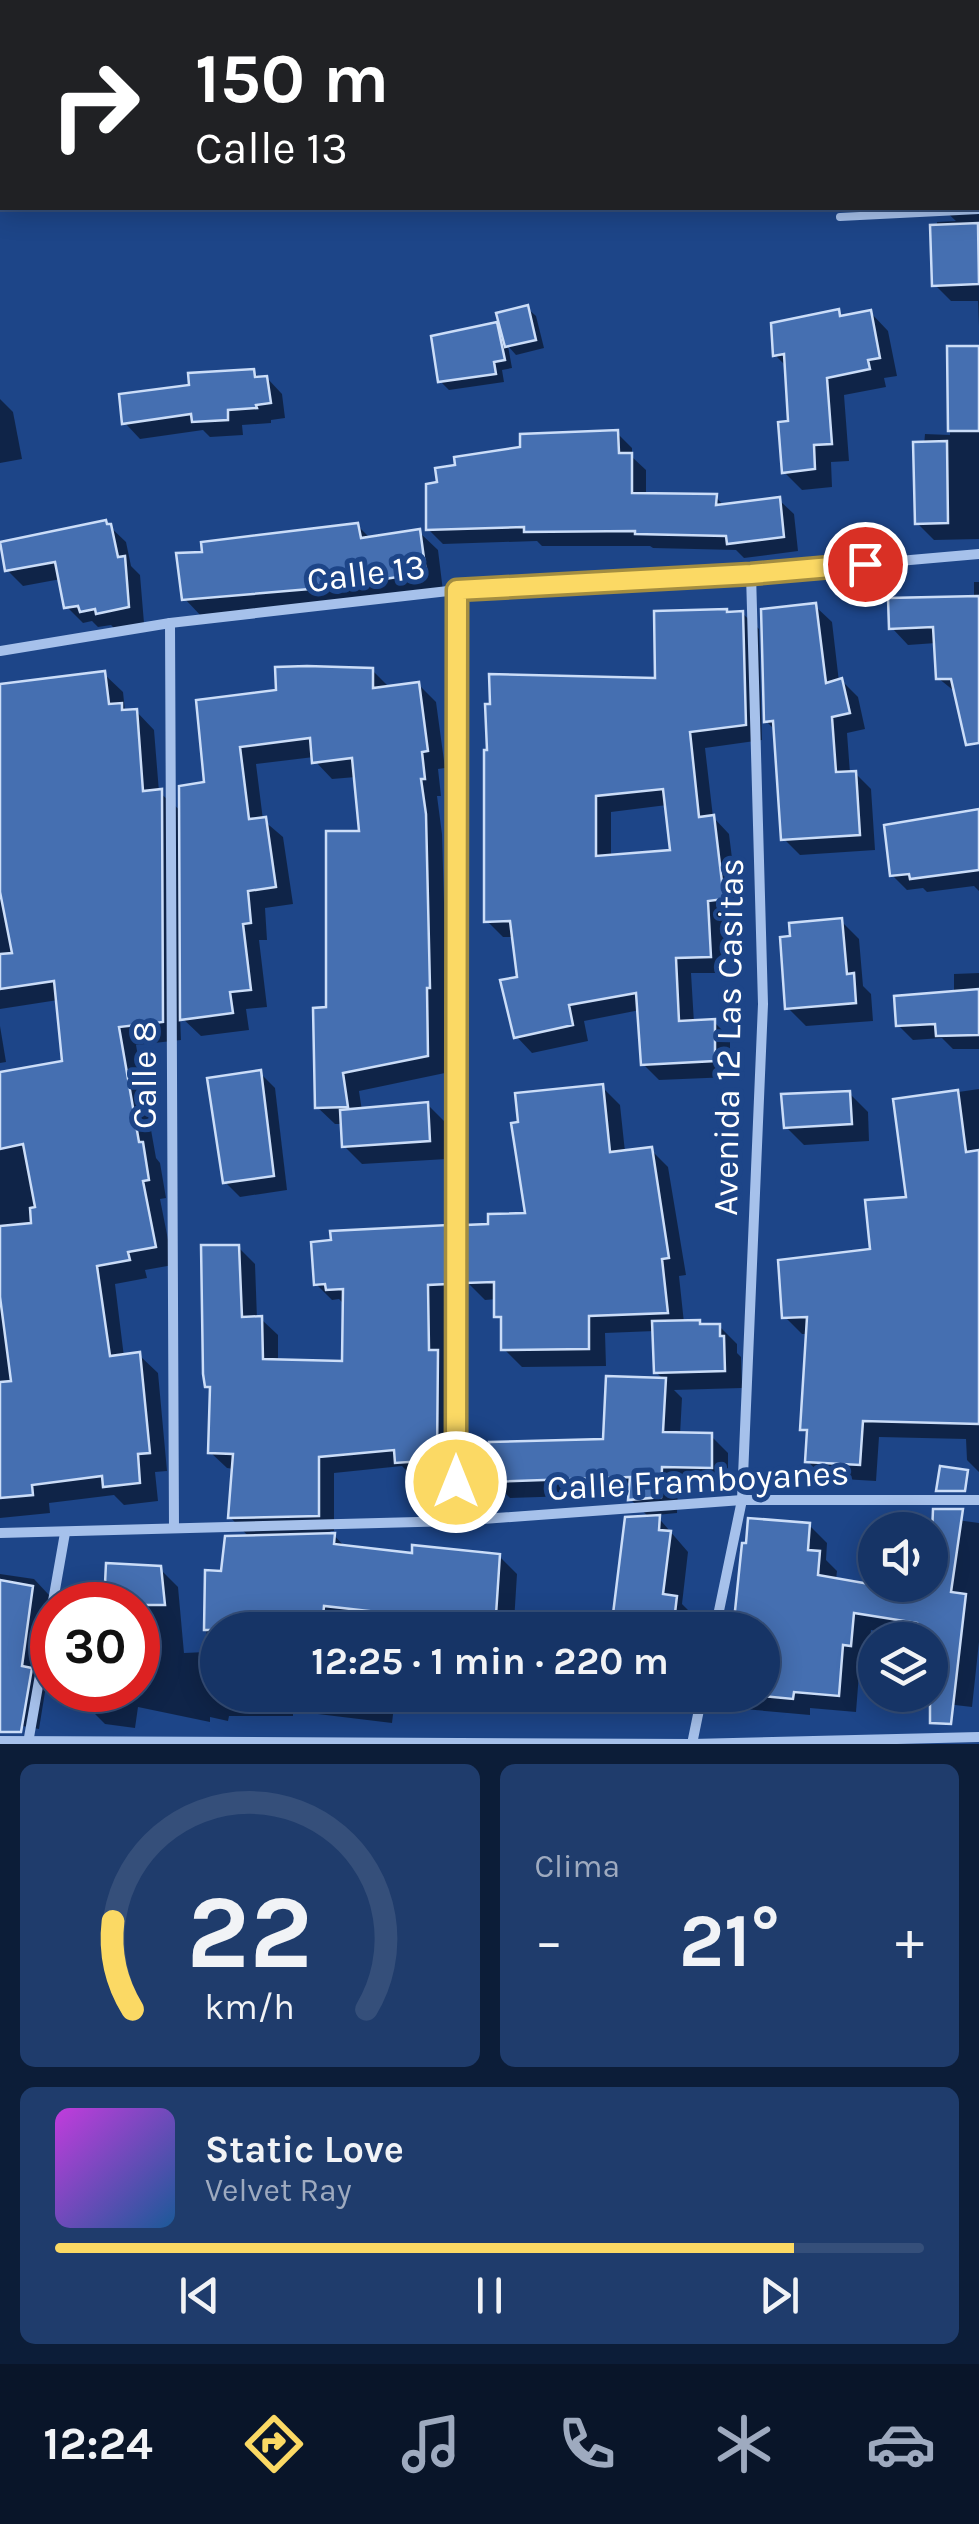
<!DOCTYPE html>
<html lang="es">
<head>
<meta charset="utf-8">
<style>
	body { margin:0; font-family:Karla,sans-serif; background:#1f3c6c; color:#f1f3f6; height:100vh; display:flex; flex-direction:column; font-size:38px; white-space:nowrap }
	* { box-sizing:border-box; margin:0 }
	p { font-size:32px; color:#9eaabf }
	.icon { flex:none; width:55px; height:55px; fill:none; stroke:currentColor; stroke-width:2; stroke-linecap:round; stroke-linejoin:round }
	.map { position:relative; height:1744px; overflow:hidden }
	.sheet { display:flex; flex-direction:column; gap:20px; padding:20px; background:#0c1d38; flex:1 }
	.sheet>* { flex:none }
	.guide { position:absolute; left:0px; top:0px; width:980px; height:210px; box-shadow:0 5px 25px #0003,0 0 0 2px #354f7a; background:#202124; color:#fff; overflow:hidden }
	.tools { position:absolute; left:858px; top:1512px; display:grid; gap:20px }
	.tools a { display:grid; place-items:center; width:90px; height:90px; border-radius:50%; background:#163466; box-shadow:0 5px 25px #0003,0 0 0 2px #354f7a; font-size:50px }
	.speed { position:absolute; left:30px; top:1582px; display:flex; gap:20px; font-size:50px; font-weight:700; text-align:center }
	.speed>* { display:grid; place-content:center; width:130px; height:130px; border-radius:50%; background:#163466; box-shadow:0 5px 25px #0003,0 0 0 2px #354f7a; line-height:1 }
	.speed .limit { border:15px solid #d22; background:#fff; color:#111 }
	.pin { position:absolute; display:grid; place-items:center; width:85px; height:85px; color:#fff; margin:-42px; border:5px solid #fff; border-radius:50%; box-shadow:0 2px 10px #0007 }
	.me { position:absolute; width:110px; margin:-55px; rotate:0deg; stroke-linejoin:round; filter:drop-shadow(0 0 8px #0008) }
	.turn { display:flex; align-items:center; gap:35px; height:210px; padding:0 30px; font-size:45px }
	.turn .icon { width:130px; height:130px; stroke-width:2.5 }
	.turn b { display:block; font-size:70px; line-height:85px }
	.big { font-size:75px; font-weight:700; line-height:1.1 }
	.sheet .widget { flex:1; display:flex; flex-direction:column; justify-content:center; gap:15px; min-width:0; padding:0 35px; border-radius:15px; background:#1f3c6c }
	.sheet .dial { align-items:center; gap:0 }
	.dial svg { height:260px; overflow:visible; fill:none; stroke:#354f7a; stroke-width:7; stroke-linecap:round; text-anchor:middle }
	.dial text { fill:#f1f3f6; stroke:none }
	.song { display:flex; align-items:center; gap:30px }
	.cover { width:120px; height:120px; border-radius:15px; background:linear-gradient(135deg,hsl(290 70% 55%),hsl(210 70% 35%)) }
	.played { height:10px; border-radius:5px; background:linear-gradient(90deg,#fbd964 85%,#354f7a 85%) }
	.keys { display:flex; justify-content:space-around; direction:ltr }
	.heat { display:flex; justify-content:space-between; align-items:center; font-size:55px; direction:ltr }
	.sheet .tiles { flex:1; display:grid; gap:20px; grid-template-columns:1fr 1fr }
	.widget:last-child { grid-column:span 2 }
	.trip { position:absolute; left:200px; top:1612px; width:580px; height:100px; border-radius:50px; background:#163466; box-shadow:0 5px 25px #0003,0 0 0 2px #354f7a; font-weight:700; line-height:100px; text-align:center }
	.tab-bar { display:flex; height:160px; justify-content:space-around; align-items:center; background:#091529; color:#9eaabf }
	.tab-bar .icon { width:70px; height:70px }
	.tab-bar .selected { color:#fbd964 }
	.tab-bar b { font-size:45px; color:#f1f3f6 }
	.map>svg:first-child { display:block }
</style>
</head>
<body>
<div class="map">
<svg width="979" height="1744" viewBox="0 0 979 1744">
	<rect width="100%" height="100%" fill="#1d4588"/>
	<!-- shadow -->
	<g fill="#0007" fill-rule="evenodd">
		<polygon points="718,0 801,0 718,2"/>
		<polygon points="978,156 979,156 979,326 978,301 951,301 935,285 937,222 956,221 942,208 978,208"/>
		<polygon points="527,308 536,316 544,348 516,355 508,346 512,368 502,370 504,382 449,390 440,381 496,325 504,332"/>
		<polygon points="838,312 844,318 870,312 888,331 897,376 884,378 886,387 844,395 849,461 831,462 832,487 802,490 784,472 790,423 787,367 775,355"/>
		<polygon points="950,348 979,348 979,539 934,540 917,523 925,434 950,435"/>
		<polygon points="253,371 261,379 267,378 282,394 285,418 271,420 271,423 242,425 243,435 210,437 203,430 140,439 125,423 192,387"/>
		<polygon points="0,399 13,412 22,459 0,463"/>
		<polygon points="617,433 632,448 632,457 646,470 646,495 716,497 725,507 779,500 794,514 798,551 744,558 736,550 653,548 650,546 542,546 537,541 443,544 428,529"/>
		<polygon points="106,523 126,542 131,566 140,575 144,623 114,628 111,625 98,627 92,621 83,623 67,607 61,579 23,586 7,570"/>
		<polygon points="358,526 371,539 419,532 438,550 443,591 202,617 184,598"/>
		<polygon points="974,582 979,582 979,711 938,678 936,643 908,645 892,628 974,599"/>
		<polygon points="815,606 832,622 839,682 842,681 858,697 865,729 847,733 850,773 855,773 871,789 875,850 800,855 784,839 776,731 766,721"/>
		<path d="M 742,613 L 759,629 L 762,740 L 705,748 L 713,817 L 729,834 L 739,915 L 723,916 L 726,973 L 691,973 L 694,1023 L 714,1022 L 730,1038 L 730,1077 L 659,1080 L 643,1064 L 640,1010 L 584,1021 L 588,1041 L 532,1053 L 516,1036 L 520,979 L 514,937 L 503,937 L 487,921 L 658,680 ZM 667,805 L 673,852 L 611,858 L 611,812 Z"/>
		<polygon points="372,670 390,688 418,684 436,702 445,768 438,769 441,796 437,796 442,834 447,1004 444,1004 445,1073 359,1091 362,1111 427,1104 445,1122 447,1159 362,1164 344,1146 343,1124 335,1124 317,1107 328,1009 362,834 356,777 332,779 315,761 314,757 256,764 263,820 283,837 293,904 265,908 267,940 259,940 267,1007 246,1009 249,1030 201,1036 180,1016 181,1040 136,1045 156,1158 160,1163 166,1198 160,1199 173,1265 145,1270 147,1278 115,1284 124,1357 139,1355 158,1373 167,1471 155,1472 158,1501 124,1505 114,1495 49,1503 50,1513 0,1518 0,1074 64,1063 58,1000 0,1009 0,687 104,674 123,692 125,711 136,711 154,730 159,792 182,812 279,692"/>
		<polygon points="979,811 979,891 974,886 927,892 923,888 907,890 892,875"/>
		<polygon points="841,921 859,939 863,986 871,994 873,1021 806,1026 788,1008"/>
		<polygon points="979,973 979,1049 953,1049 942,1038 913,1040 898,1025 954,993 954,974"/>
		<polygon points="0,1026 6,1062 0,1063"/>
		<polygon points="260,1073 275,1088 287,1190 240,1197 225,1182"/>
		<polygon points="602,1087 620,1105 625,1152 651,1150 668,1167 686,1275 679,1276 684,1323 719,1326 737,1344 737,1353 741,1357 742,1388 674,1390 682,1398 680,1435 711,1436 728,1453 728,1484 678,1483 677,1513 656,1515 688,1552 682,1604 694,1616 693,1630 614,1630 650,1518 630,1499 631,1494 510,1498 493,1481 606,1441 665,1381 656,1372 655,1331 605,1333 606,1366 522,1367 504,1349 504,1322 497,1316 497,1299 485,1300 463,1278 463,1300 444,1301 444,1360 453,1369 452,1475 414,1478 402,1466 334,1473 334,1531 330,1531 346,1548 414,1555 499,1556 517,1574 514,1622 522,1630 218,1630 218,1695 437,1695 436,1704 395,1698 392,1723 293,1711 293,1716 229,1716 228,1721 210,1717 210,1722 138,1707 135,1728 105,1724 87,1706 90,1690 138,1690 138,1605 106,1605 160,1569 178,1587 184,1653 206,1652 208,1572 223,1573 250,1538 230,1517 234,1469 227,1468 210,1452 212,1390 207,1386 238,1247 255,1264 257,1319 261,1319 278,1335 278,1362 345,1364 345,1305 339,1299 332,1300 316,1284 447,1228 468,1249 491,1226 527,1216"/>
		<polygon points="979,1089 979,1472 967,1460 966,1439 879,1437 876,1481 825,1478 807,1461 809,1435 802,1429 808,1334 802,1334 785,1317 872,1251 909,1199 896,1101"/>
		<polygon points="849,1093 868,1112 869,1141 804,1145 786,1127"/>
		<polygon points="935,1517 979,1523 979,1642 972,1707 929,1702 922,1695 930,1695 930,1640 871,1630 868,1662 860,1661 856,1712 810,1708 810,1715 732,1708 720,1695 762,1695 762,1630 735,1630 809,1525 827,1543 826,1560 837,1571 836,1580 879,1587 930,1585 930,1533"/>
		<polygon points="0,1574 34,1579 49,1595 40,1680 46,1686 39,1729 0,1722"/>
		<polygon points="617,1695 691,1695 689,1704 684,1704 683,1708 626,1703"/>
	</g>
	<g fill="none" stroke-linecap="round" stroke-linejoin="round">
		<!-- stream -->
		<g stroke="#99bbed" stroke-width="11">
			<polyline points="0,24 2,26"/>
			<polyline points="978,41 979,40"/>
		</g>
	</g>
	<!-- building -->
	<g fill="#456fb1" stroke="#cbddf8" stroke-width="2.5" fill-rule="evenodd">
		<polygon points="978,223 979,284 932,286 930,225"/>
		<polygon points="528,305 536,340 505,347 496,313"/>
		<polygon points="839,309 840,316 871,310 880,358 868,360 870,369 827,378 832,444 814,445 815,469 782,473 778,422 788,421 784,354 773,356 771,323"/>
		<polygon points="497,322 505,360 494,362 496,374 438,382 431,336"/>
		<polygon points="947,346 979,346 979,431 948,431"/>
		<polygon points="254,369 255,377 267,376 271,403 256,405 257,408 228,410 228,420 192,422 191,414 122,424 119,394 189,385 188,373"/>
		<polygon points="618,430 619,453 632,453 632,493 717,494 716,505 780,497 784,537 727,544 726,536 635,534 635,531 524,532 524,527 426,530 426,484 437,482 435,468 455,465 454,457 520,447 520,434"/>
		<polygon points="947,441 948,523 915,524 913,442"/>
		<polygon points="106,520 107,524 111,524 118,557 125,556 129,607 96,614 95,609 80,612 78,606 64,608 55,562 5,571 0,542"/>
		<polygon points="358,523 361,538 420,529 426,573 322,588 182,600 176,553 202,552 201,542"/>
		<polygon points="979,596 979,743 966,745 951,679 936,679 933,627 889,629 888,598"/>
		<polygon points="816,603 826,683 842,678 850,713 832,717 836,772 856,771 860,835 781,840 773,721 764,722 761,609"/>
		<path d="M 727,609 L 727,612 L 743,611 L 746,725 L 690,732 L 699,817 L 714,815 L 724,899 L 708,901 L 711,957 L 676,958 L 679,1021 L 715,1019 L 715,1061 L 641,1065 L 636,993 L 569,1005 L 573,1025 L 514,1038 L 500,980 L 517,977 L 510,921 L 484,922 L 484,750 L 487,750 L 485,704 L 490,704 L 489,674 L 655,678 L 654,611 ZM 663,789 L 670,850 L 596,856 L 596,796 Z"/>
		<polygon points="307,666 373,668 373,688 419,682 428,751 422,752 425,779 421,779 426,814 430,988 427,988 428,1056 343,1073 348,1107 315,1108 313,1008 326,1007 326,831 359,831 352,758 312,763 310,738 240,747 249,819 266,817 276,887 248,891 251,923 243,924 251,990 230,992 233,1013 180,1020 179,786 204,782 196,700 276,690 275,667"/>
		<polygon points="105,671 109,704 122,703 122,710 137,709 143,791 162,789 163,1022 119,1027 139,1142 143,1142 149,1180 143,1181 156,1247 128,1252 130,1260 97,1266 110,1356 140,1352 150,1453 138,1454 140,1483 103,1487 102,1476 32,1485 33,1495 0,1498 0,1382 11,1381 0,1297 0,1226 31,1223 30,1208 35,1207 23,1144 0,1149 0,1072 62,1061 54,981 0,989 0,954 12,953 0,892 0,684"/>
		<polygon points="979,809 979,870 910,879 909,874 890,876 884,825"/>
		<polygon points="842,918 847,974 854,973 856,1003 785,1009 780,937 790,936 789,923"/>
		<polygon points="979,989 979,1035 936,1036 935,1024 896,1026 894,996"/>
		<polygon points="261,1070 274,1176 223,1183 207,1078"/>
		<polygon points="603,1084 610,1152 652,1147 669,1258 662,1259 668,1313 589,1316 589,1349 501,1350 501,1317 494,1317 494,1282 465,1283 465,1225 488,1224 488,1214 525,1213 511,1123 518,1122 515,1093"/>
		<polygon points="958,1090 966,1152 979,1150 979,1424 863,1421 860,1465 805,1462 807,1430 800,1430 807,1317 782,1318 778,1260 870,1249 865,1200 906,1197 893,1099"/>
		<polygon points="850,1091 852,1124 784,1128 781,1094"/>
		<polygon points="428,1102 430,1141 342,1147 340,1110"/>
		<polygon points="448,1225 448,1284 428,1285 429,1350 438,1350 437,1460 395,1463 394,1450 319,1457 319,1516 228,1518 233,1454 208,1453 210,1387 205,1387 203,1374 201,1245 239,1245 242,1317 262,1316 263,1359 342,1361 343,1289 326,1290 325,1284 314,1285 311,1242 331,1240 330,1231"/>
		<polygon points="700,1320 700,1324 720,1324 720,1336 724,1336 725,1371 654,1373 652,1321"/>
		<polygon points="606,1376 666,1378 663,1432 712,1433 712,1468 662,1467 661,1497 628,1500 630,1477 490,1482 489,1442 603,1439"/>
		<polygon points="940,1466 968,1470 965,1491 936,1491"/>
		<polygon points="933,1509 963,1509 951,1592 966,1594 951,1724 930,1723 930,1640 915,1640 917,1623 854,1613 851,1646 843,1645 839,1696 794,1692 793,1699 762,1696 762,1630 733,1630 742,1543 746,1543 748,1518 810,1523 808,1550 820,1551 818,1575 875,1585 930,1585"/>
		<polygon points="660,1515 659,1530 671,1531 663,1594 677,1596 673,1630 611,1630 625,1517"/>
		<polygon points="335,1533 334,1544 412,1553 412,1545 500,1554 495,1630 385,1630 387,1613 324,1606 322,1630 204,1630 205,1570 221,1571 225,1536"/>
		<polygon points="106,1563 161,1566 165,1605 104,1605"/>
		<polygon points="0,1580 33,1586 22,1666 32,1668 21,1732 0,1732"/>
	</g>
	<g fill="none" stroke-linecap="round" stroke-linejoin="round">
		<!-- lane -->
		<polyline stroke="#a6c1eb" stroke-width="8" points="840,217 979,210"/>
		<!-- street -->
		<g stroke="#a6c1eb" stroke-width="10">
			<polyline points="170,623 174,1527"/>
			<polyline points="0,651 170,623 457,590 751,574 979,554"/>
			<polyline points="456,1521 457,590"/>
			<polyline points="0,1533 456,1521 742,1500 979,1500"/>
			<polyline points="715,1630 742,1500 763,1004 751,574"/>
			<polyline points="0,1741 692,1744 979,1737"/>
			<polyline points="28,1743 65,1533"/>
			<polyline points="692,1744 702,1695"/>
		</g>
	</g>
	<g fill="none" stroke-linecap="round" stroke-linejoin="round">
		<defs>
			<polyline id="route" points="456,1482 457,590 751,574 865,564"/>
		</defs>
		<!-- route casing -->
		<use href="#route" stroke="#a38d41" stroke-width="25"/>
		<!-- route -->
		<use href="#route" stroke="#fbd964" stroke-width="18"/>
	</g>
	<g text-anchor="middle" stroke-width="10" stroke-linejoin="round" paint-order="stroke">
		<!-- street labels -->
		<g font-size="35" fill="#fff" stroke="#1d4588">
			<text transform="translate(366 573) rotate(-7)" y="12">Calle 13</text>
			<text transform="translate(728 1037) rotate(-89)" y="12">Avenida 12 Las Casitas</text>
			<text transform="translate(144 1075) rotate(-90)" y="12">Calle 8</text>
			<text transform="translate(698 1480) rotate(-3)" y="12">Calle Framboyanes</text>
		</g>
	</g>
</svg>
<div class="tools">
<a><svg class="icon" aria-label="sound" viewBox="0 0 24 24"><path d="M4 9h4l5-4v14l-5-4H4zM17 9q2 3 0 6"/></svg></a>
<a><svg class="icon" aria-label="layers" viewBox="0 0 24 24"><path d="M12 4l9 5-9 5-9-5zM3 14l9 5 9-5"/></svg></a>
</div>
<div class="speed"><div class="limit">30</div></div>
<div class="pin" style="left:865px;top:564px;background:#d93025"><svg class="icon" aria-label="arrive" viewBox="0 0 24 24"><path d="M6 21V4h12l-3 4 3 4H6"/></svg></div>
<svg class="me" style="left:456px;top:1482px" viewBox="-20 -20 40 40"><circle r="17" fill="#fbd964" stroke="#fff" stroke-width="3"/><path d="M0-11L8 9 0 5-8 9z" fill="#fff"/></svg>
<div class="trip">12:25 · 1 min · 220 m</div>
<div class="guide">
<div class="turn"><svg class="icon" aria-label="right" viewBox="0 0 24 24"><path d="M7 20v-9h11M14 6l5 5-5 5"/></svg><div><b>150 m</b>Calle 13</div></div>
</div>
</div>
<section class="sheet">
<div class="tiles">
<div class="widget dial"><svg viewBox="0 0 100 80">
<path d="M14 69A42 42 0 1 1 86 69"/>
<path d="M14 69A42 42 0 0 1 8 42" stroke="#fbd964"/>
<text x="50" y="56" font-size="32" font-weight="700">22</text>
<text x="50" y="72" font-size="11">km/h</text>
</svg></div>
<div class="widget"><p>Clima</p>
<div class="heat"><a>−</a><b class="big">21°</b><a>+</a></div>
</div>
<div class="widget">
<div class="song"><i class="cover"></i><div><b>Static Love</b><p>Velvet Ray</p></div></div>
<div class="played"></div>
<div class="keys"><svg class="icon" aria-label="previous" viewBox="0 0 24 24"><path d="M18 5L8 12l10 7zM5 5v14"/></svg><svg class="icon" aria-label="pause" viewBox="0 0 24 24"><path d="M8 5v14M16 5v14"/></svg><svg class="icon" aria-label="next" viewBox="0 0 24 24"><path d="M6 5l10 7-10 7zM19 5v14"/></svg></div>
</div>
</div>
</section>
<nav class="tab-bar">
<b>12:24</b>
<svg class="icon selected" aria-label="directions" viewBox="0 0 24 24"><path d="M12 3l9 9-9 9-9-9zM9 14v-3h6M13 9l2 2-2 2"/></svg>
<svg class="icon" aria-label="music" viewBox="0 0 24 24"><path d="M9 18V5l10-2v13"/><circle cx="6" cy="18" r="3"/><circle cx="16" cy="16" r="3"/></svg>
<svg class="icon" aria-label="phone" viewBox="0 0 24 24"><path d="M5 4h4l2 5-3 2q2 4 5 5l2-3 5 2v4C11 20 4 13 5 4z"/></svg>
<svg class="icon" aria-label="climate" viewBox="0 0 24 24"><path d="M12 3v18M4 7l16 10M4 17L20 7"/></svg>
<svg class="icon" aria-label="car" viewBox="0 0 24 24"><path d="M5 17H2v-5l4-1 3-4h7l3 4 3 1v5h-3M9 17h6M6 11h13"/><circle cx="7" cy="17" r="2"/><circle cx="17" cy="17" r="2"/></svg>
</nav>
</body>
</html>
